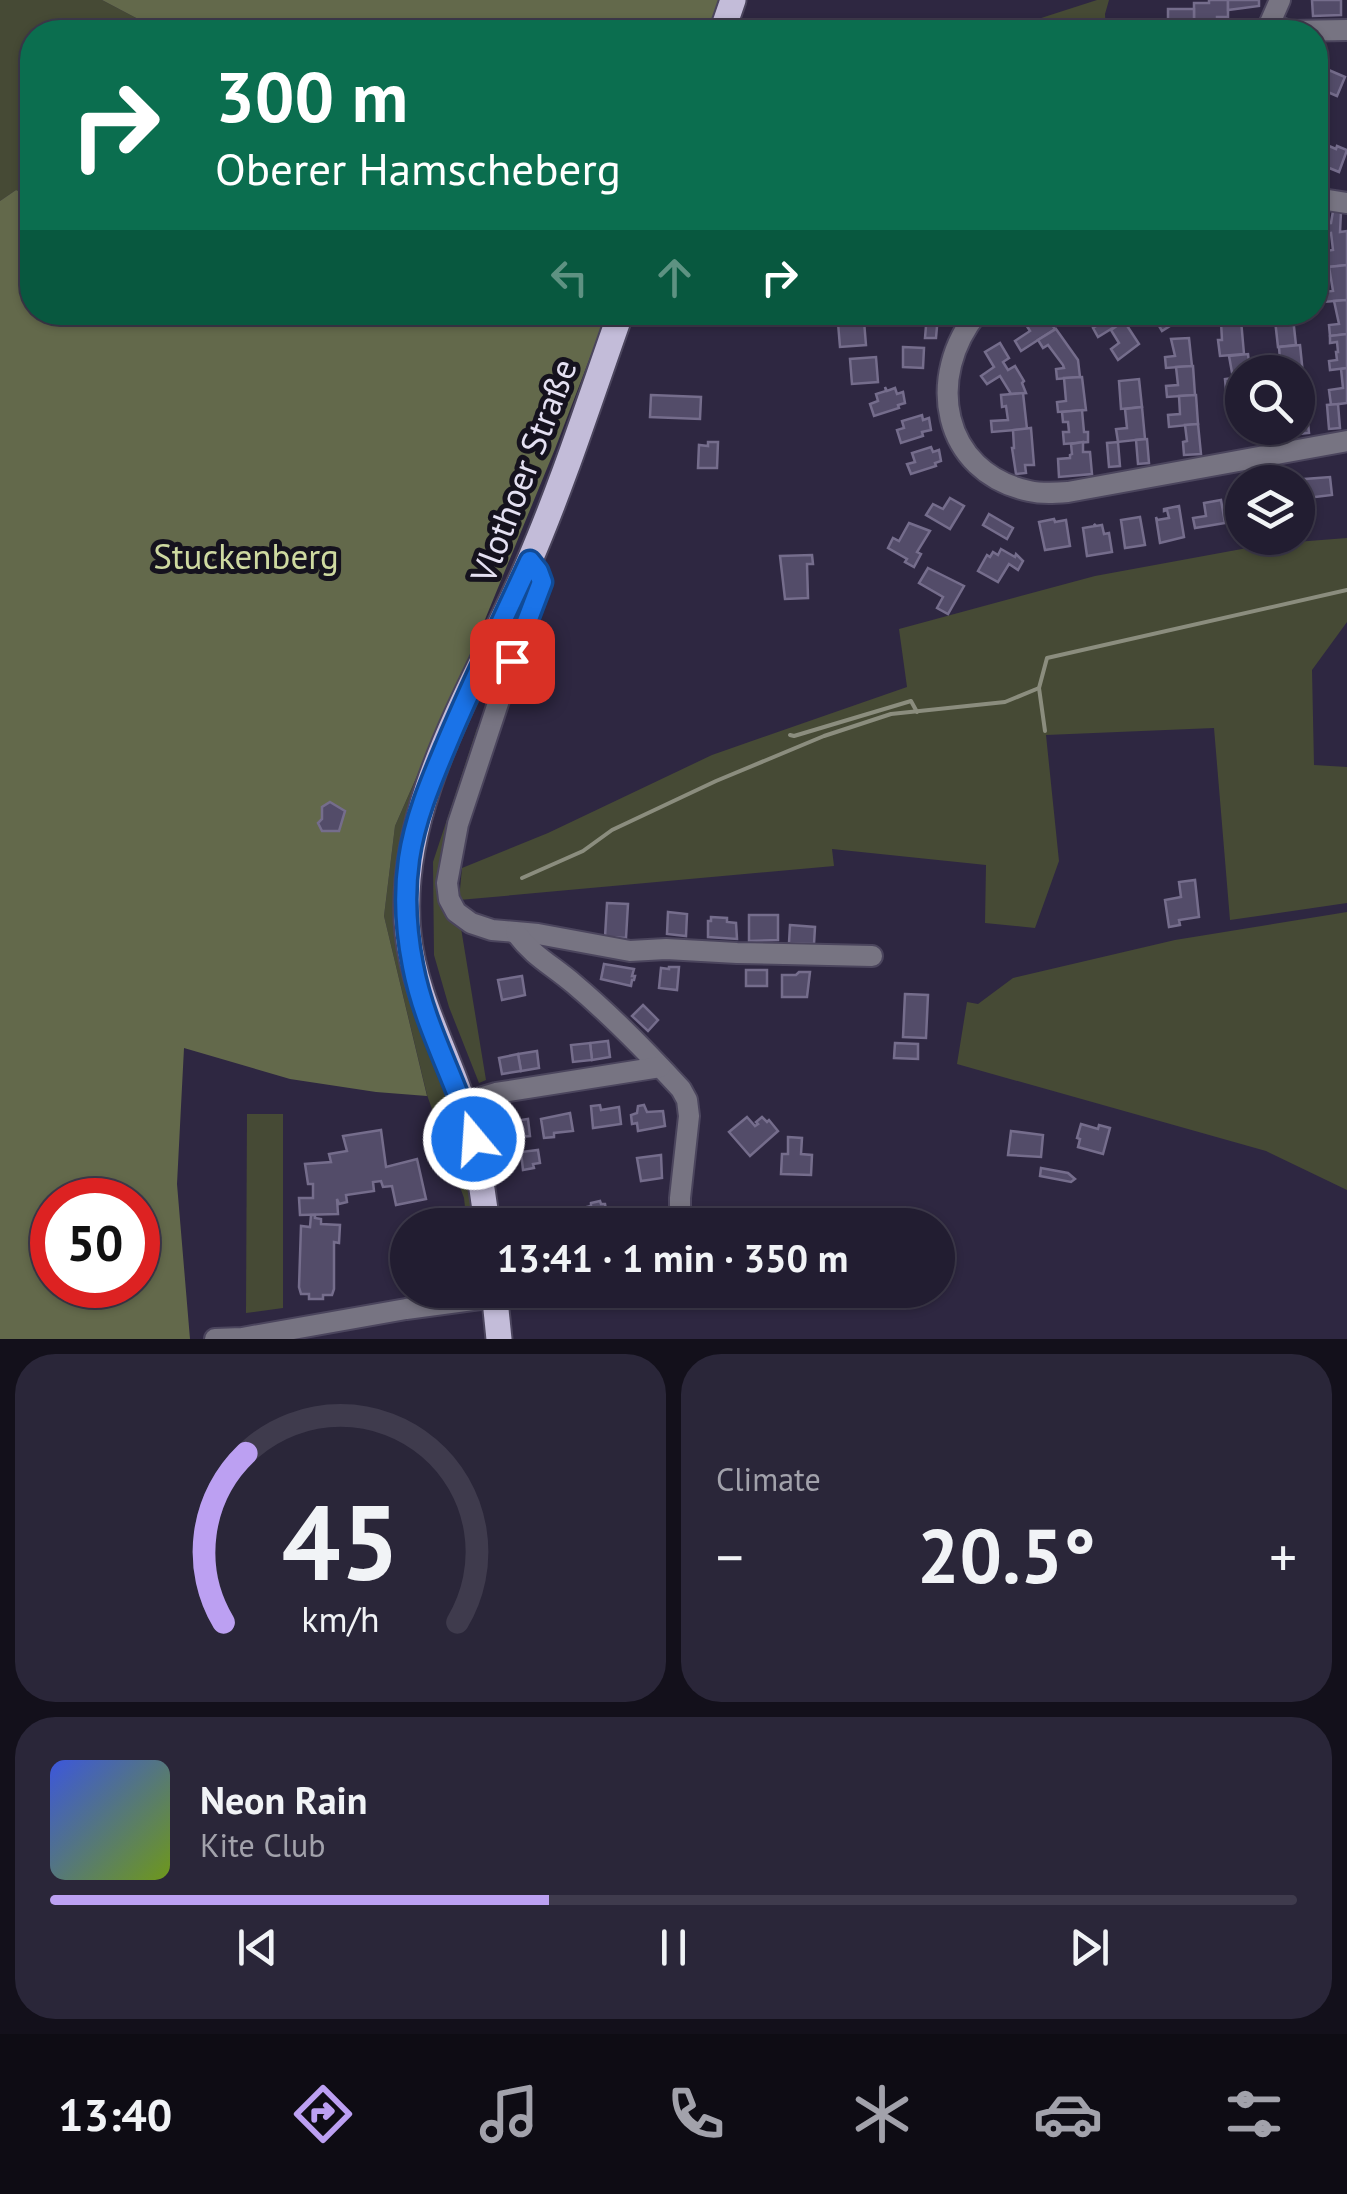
<!DOCTYPE html>
<html lang="en">
<head>
<meta charset="utf-8">
<style>
	body { margin:0; font-family:"PT Sans",sans-serif; background:#2a2639; color:#f1f3f6; height:100vh; display:flex; flex-direction:column; font-size:38px; white-space:nowrap }
	* { box-sizing:border-box; margin:0 }
	p { font-size:32px; color:#a2a2ab }
	.icon { flex:none; width:55px; height:55px; fill:none; stroke:currentColor; stroke-width:2; stroke-linecap:round; stroke-linejoin:round }
	.map { position:relative; height:1339px; overflow:hidden }
	.panel { display:flex; flex-direction:column; gap:15px; padding:15px; background:#13101b; flex:1 }
	.panel>* { flex:none }
	.top-card { position:absolute; left:20px; top:20px; width:1308px; height:305px; border-radius:40px; box-shadow:0 2px 8px #0004,0 0 0 2px #3f3b4d; background:#0b6e4f; color:#fff; overflow:hidden }
	.tools { position:absolute; left:1225px; top:355px; display:grid; gap:20px }
	.tools a { display:grid; place-items:center; width:90px; height:90px; border-radius:50%; background:#221d31; box-shadow:0 2px 8px #0004,0 0 0 2px #3f3b4d; font-size:50px }
	.speed { position:absolute; left:30px; top:1178px; display:flex; gap:20px; font-size:50px; font-weight:700; text-align:center }
	.speed>* { display:grid; place-content:center; width:130px; height:130px; border-radius:50%; background:#221d31; box-shadow:0 2px 8px #0004,0 0 0 2px #3f3b4d; line-height:1 }
	.speed .limit { border:15px solid #d22; background:#fff; color:#111 }
	.pin { position:absolute; display:grid; place-items:center; width:85px; height:85px; color:#fff; margin:-42px; border-radius:20px; box-shadow:0 5px 15px #0006 }
	.me { position:absolute; width:110px; margin:-55px; rotate:342deg; stroke-linejoin:round; filter:drop-shadow(0 0 8px #0008) }
	.turn { display:flex; align-items:center; gap:35px; height:210px; padding:0 30px; font-size:45px }
	.turn .icon { width:130px; height:130px; stroke-width:2.5 }
	.turn b { display:block; font-size:70px; line-height:85px }
	.lanes { display:flex; align-items:center; height:95px; padding:0 30px; background:#0003; justify-content:center; gap:50px; direction:ltr }
	.lanes .off { opacity:.35 }
	.big { font-size:75px; font-weight:800; line-height:1.1 }
	.panel .widget { flex:1; display:flex; flex-direction:column; justify-content:center; gap:15px; min-width:0; padding:0 35px; border-radius:40px; background:#2a2639 }
	.panel .dial { align-items:center; gap:0 }
	.dial svg { height:260px; overflow:visible; fill:none; stroke:#3f3b4d; stroke-width:7; stroke-linecap:round; text-anchor:middle }
	.dial text { fill:#f1f3f6; stroke:none }
	.song { display:flex; align-items:center; gap:30px }
	.cover { width:120px; height:120px; border-radius:15px; background:linear-gradient(135deg,hsl(230 70% 55%),hsl(80 70% 35%)) }
	.played { height:10px; border-radius:5px; background:linear-gradient(90deg,#bca0f2 40%,#3f3b4d 40%) }
	.keys { display:flex; justify-content:space-around; direction:ltr }
	.heat { display:flex; justify-content:space-between; align-items:center; font-size:55px; direction:ltr }
	.panel .tiles { flex:1; display:grid; gap:15px; grid-template-columns:1fr 1fr }
	.widget:last-child { grid-column:span 2 }
	.trip { position:absolute; left:390px; top:1208px; width:565px; height:100px; border-radius:50px; background:#221d31; box-shadow:0 2px 8px #0004,0 0 0 2px #3f3b4d; font-weight:800; line-height:100px; text-align:center }
	.menu { display:flex; height:160px; justify-content:space-around; align-items:center; background:#0e0c14; color:#a2a2ab }
	.menu .icon { width:70px; height:70px }
	.menu .on { color:#bca0f2 }
	.menu b { font-size:45px; color:#f1f3f6 }
	.map>svg:first-child { display:block }
</style>
</head>
<body>
<div class="map">
<svg width="1347" height="1339" viewBox="0 0 1347 1339">
	<rect width="100%" height="100%" fill="#2e2741"/>
	<!-- green -->
	<g fill="#464a35">
		<polygon points="0,0 102,0 140,20 135,32 32,32 32,196 16,190 0,201"/>
		<polygon points="1097,0 1109,0 1105,14 1106,32 1024,32 1025,19 1038,19"/>
		<polygon points="1347,538 1347,622 1312,670 1314,765 1347,767 1347,903 1230,920 1214,728 1046,735 1059,861 1035,928 985,923 986,865 832,849 834,866 459,900 462,868 548,833 712,755 907,687 899,629 1095,576 1269,544"/>
		<polygon points="491,711 444,860 460,922 486,1080 479,1083 449,1007 434,955 433,862 477,728"/>
		<polygon points="418,774 402,840 451,1102 471,1183 475,1225 467,1225 464,1198 427,1095 384,916 395,826"/>
		<polygon points="1347,912 1347,1190 1266,1151 957,1064 967,1002 978,1004 1013,978 1175,940"/>
		<polygon points="247,1114 283,1114 283,1308 246,1313"/>
	</g>
	<!-- forest -->
	<g fill="#63694b" fill-rule="evenodd">
		<polygon points="102,0 725,0 712,32 135,32 140,20"/>
		<path d="M 16,190 L 32,196 L 32,312 L 607,313 L 555,449 L 477,639 L 395,826 L 384,916 L 427,1096 L 376,1092 L 290,1079 L 184,1048 L 177,1184 L 190,1339 L 0,1339 L 0,201 ZM 52,1200 L 138,1200 L 138,1285 L 52,1285 Z"/>
	</g>
	<g fill="none" stroke-linecap="round" stroke-linejoin="round">
		<!-- stream -->
		<g stroke="#8b8d7e" stroke-width="4">
			<polyline points="1039,688 1045,731"/>
			<polyline points="790,735 794,736 911,701 917,712"/>
			<polyline points="522,878 583,851 612,830 716,781 824,736 891,714 1005,702 1039,688 1047,658 1347,590"/>
		</g>
	</g>
	<!-- building -->
	<g fill="#534c69" stroke="#756d8c" stroke-width="2.5">
		<polygon points="1209,0 1228,0 1228,17 1217,17 1217,21 1194,21 1194,3 1209,3"/>
		<polygon points="1228,0 1259,0 1259,6 1228,10"/>
		<polygon points="1312,0 1341,0 1341,15 1313,16"/>
		<rect x="1168" y="9" width="26" height="21"/>
		<polygon points="1324,68 1345,77 1337,96 1316,87"/>
		<polygon points="1315,140 1336,149 1337,146 1347,150 1339,172 1317,163 1315,169"/>
		<polygon points="1333,211 1341,212 1340,232 1347,231 1347,265 1327,267 1325,251 1333,250 1331,233 1318,235 1318,238 1315,238 1315,224 1331,223"/>
		<polygon points="1347,265 1347,300 1323,302 1322,292 1333,291 1329,267"/>
		<polygon points="1347,300 1347,334 1330,336 1329,325 1339,324 1334,301"/>
		<polygon points="1018,312 1043,312 1055,329 1021,351 1015,341 1030,331"/>
		<polygon points="1097,312 1119,312 1124,321 1098,337 1093,328 1099,324 1096,319 1100,316"/>
		<polygon points="1165,312 1188,312 1189,314 1162,331 1155,319"/>
		<polygon points="927,314 938,315 936,338 925,338"/>
		<polygon points="1293,318 1296,345 1278,347 1275,320"/>
		<polygon points="1241,320 1244,354 1220,356 1218,340 1222,340 1221,322"/>
		<polygon points="864,321 866,345 840,347 838,323"/>
		<polygon points="1124,321 1139,344 1118,360 1111,349 1119,343 1111,330"/>
		<polygon points="1056,329 1078,360 1080,377 1057,379 1056,369 1064,368 1063,365 1048,345 1043,348 1038,340"/>
		<polygon points="1347,334 1347,368 1330,370 1329,361 1337,360 1336,352 1338,352 1337,342 1330,343 1330,336"/>
		<polygon points="1189,338 1192,366 1166,368 1165,357 1175,356 1171,339"/>
		<polygon points="1000,343 1009,358 1003,362 1008,370 1015,366 1024,381 1022,383 1026,393 1011,394 1000,376 987,384 981,376 994,367 985,352"/>
		<polygon points="1300,345 1303,374 1281,372 1281,366 1285,366 1284,360 1280,360 1279,347"/>
		<polygon points="903,347 924,348 923,368 903,367"/>
		<polygon points="1248,354 1250,372 1242,372 1242,388 1226,390 1225,379 1233,378 1229,356"/>
		<polygon points="876,357 878,382 852,384 850,359"/>
		<polygon points="1193,366 1195,395 1167,397 1166,386 1178,385 1176,367"/>
		<polygon points="1347,368 1347,403 1331,405 1329,390 1343,388 1341,369"/>
		<polygon points="1082,377 1086,410 1058,412 1057,402 1066,401 1064,378"/>
		<polygon points="1139,379 1142,407 1121,409 1119,381"/>
		<polygon points="885,387 887,391 895,388 897,394 903,392 905,403 898,405 899,408 874,416 870,404 878,401 876,394 886,391"/>
		<polygon points="1242,388 1242,416 1233,417 1231,389"/>
		<polygon points="1023,393 1027,429 992,432 991,421 1008,420 1006,406 1002,407 1001,395"/>
		<polygon points="651,395 701,397 700,419 650,417"/>
		<polygon points="1196,395 1198,424 1169,427 1168,415 1180,414 1179,396"/>
		<polygon points="1306,403 1309,433 1290,435 1289,428 1298,428 1298,404"/>
		<polygon points="1338,404 1340,428 1329,429 1327,405"/>
		<polygon points="1142,407 1145,439 1118,442 1116,429 1127,428 1125,409"/>
		<polygon points="1082,410 1084,432 1088,432 1088,442 1064,444 1063,432 1069,432 1068,422 1063,422 1062,412"/>
		<polygon points="922,415 923,420 929,418 931,430 922,432 923,436 901,443 897,430 904,428 902,421"/>
		<polygon points="1198,424 1201,454 1184,455 1183,442 1187,441 1185,425"/>
		<polygon points="1031,428 1034,465 1025,465 1026,473 1016,474 1012,448 1014,448 1013,430"/>
		<polygon points="1147,439 1149,463 1138,464 1136,440"/>
		<polygon points="708,442 718,442 717,468 698,468 699,445 708,446"/>
		<polygon points="1083,442 1083,452 1090,452 1092,474 1059,477 1058,459 1070,458 1070,455 1072,454 1071,444"/>
		<polygon points="1118,442 1120,466 1109,467 1107,443"/>
		<polygon points="931,447 933,452 939,450 941,461 935,463 936,466 911,474 907,464 915,462 912,453"/>
		<polygon points="1330,477 1332,495 1306,498 1305,479"/>
		<polygon points="950,498 964,506 950,529 926,515 933,504 943,509"/>
		<polygon points="1221,500 1225,523 1195,528 1193,518 1206,516 1204,503"/>
		<polygon points="1179,506 1184,537 1160,543 1156,517 1157,520 1169,518 1167,510 1164,511 1164,509"/>
		<polygon points="989,514 1013,528 1007,539 983,525"/>
		<polygon points="1140,517 1145,545 1125,548 1121,520"/>
		<polygon points="1054,519 1055,522 1066,520 1070,546 1045,550 1039,522"/>
		<polygon points="909,523 930,531 917,552 921,554 914,567 905,562 907,559 888,548 893,538 899,541"/>
		<polygon points="1094,524 1096,526 1102,525 1104,534 1109,533 1112,552 1087,556 1083,528 1095,526"/>
		<polygon points="1001,549 1015,557 1016,554 1023,561 1018,570 1009,564 998,582 978,571 987,555 990,557 993,552 998,555"/>
		<polygon points="812,555 813,564 807,564 808,598 785,599 780,556"/>
		<polygon points="928,568 964,586 948,614 937,608 943,597 919,583"/>
		<polygon points="330,802 345,811 339,831 322,831 318,823 322,819 322,807"/>
		<polygon points="1195,880 1199,917 1179,920 1180,925 1169,927 1165,900 1181,897 1179,882"/>
		<polygon points="607,903 628,904 626,938 605,937"/>
		<polygon points="668,912 687,914 686,936 667,934"/>
		<polygon points="749,915 778,915 778,940 749,941"/>
		<polygon points="711,917 727,918 727,922 736,923 737,939 708,937 708,921 711,921"/>
		<polygon points="790,925 815,927 814,944 789,943"/>
		<polygon points="604,964 634,969 632,976 635,976 634,980 632,980 631,986 601,979"/>
		<polygon points="669,967 679,967 677,990 659,988 661,968 669,969"/>
		<rect x="746" y="970" width="21" height="16"/>
		<polygon points="799,972 810,972 807,997 782,997 782,975 796,975"/>
		<polygon points="522,976 525,995 502,1000 498,980"/>
		<polygon points="905,994 928,995 926,1038 903,1037"/>
		<polygon points="643,1005 658,1020 648,1031 632,1016"/>
		<polygon points="608,1041 610,1057 592,1060 590,1043"/>
		<polygon points="590,1043 592,1060 573,1062 571,1045"/>
		<polygon points="895,1043 918,1044 918,1059 894,1058"/>
		<polygon points="537,1051 539,1068 521,1071 518,1054"/>
		<polygon points="518,1054 521,1071 502,1074 499,1058"/>
		<polygon points="600,1105 601,1110 619,1107 621,1124 593,1128 591,1106"/>
		<polygon points="644,1105 647,1112 663,1111 665,1126 638,1131 637,1123 632,1124 631,1115 637,1113 638,1106"/>
		<polygon points="570,1113 573,1131 554,1133 554,1137 544,1138 541,1119"/>
		<polygon points="747,1117 755,1126 758,1124 756,1122 762,1117 767,1122 769,1120 778,1131 750,1156 729,1132"/>
		<polygon points="528,1119 530,1136 519,1137 521,1150 509,1151 508,1122"/>
		<polygon points="1081,1124 1098,1129 1099,1125 1110,1128 1103,1154 1078,1147 1080,1139 1077,1138"/>
		<polygon points="381,1130 386,1167 417,1159 426,1199 396,1205 392,1186 383,1187 381,1181 373,1182 374,1191 346,1195 347,1202 339,1204 337,1199 338,1214 300,1215 299,1198 313,1198 313,1184 308,1184 305,1164 331,1162 329,1154 347,1151 343,1136"/>
		<polygon points="1011,1131 1043,1135 1041,1157 1008,1155"/>
		<polygon points="788,1137 802,1138 801,1154 812,1155 811,1175 781,1174 782,1154 788,1154"/>
		<polygon points="538,1150 540,1163 533,1164 534,1168 523,1170 521,1152"/>
		<polygon points="661,1155 662,1178 641,1181 637,1158"/>
		<polygon points="1041,1168 1068,1173 1075,1179 1071,1182 1040,1176"/>
		<polygon points="600,1201 601,1204 605,1204 607,1215 610,1214 612,1225 587,1225 586,1220 589,1219 587,1207 591,1206 591,1203"/>
		<polygon points="655,1212 657,1225 619,1225 618,1218"/>
		<polygon points="311,1215 315,1215 315,1218 321,1219 321,1224 340,1225 339,1243 334,1242 334,1289 332,1295 323,1295 323,1299 309,1299 309,1294 301,1294 299,1287 301,1226 310,1227"/>
	</g>
	<g fill="none" stroke-linecap="round" stroke-linejoin="round">
		<defs>
			<g id="minor">
				<polyline points="1270,23 1288,31 1347,30"/>
				<polyline points="1266,32 1280,0"/>
				<polyline points="1315,198 1347,203"/>
				<path d="M 978,312 C 925,376 941,472 1029,491 C 1042,494 1055,493 1068,492 L 1347,441"/>
				<polyline points="530,561 542,582 512,661 458,824 447,883 449,899 456,912 471,923 492,930 538,934 630,951 666,949 737,953 872,956"/>
				<path d="M 516,933 C 534,957 552,965 574,984 C 612,1016 647,1052 681,1089 L 687,1100 L 689,1116 L 680,1198 L 680,1225"/>
				<polyline points="463,1103 496,1093 660,1067"/>
				<polyline points="215,1339 242,1338 406,1309 495,1297"/>
			</g>
			<g id="major">
				<polyline points="722,32 733,0"/>
				<path d="M 487,1225 C 482,1185 476,1145 464,1106 C 445,1048 414,994 408,933 C 395,802 480,678 529,562 C 564,481 591,396 621,312"/>
				<polyline points="494,1290 499,1339"/>
			</g>
		</defs>
		<!-- minor casing -->
		<use href="#minor" stroke="#4b455d" stroke-width="24"/>
		<!-- major casing -->
		<use href="#major" stroke="#4b455d" stroke-width="29"/>
		<!-- minor -->
		<use href="#minor" stroke="#777482" stroke-width="20"/>
		<!-- major -->
		<use href="#major" stroke="#c3bcd9" stroke-width="25"/>
	</g>
	<g fill="none" stroke-linecap="round" stroke-linejoin="round">
		<defs>
			<path id="route" d="M 474,1139 C 456,1081 424,1025 413,966 C 406,931 404,894 409,859 C 415,818 431,781 447,743 C 473,681 502,622 530,561 L 538,571 L 542,582 L 512,661"/>
		</defs>
		<!-- route casing -->
		<use href="#route" stroke="#114b97" stroke-width="25"/>
		<!-- route -->
		<use href="#route" stroke="#1a73e8" stroke-width="18"/>
	</g>
	<g text-anchor="middle" stroke-width="10" stroke-linejoin="round" paint-order="stroke">
		<!-- street labels -->
		<g font-size="35" fill="#e4e0f2" stroke="#15121e">
			<text transform="translate(524 471) rotate(-69)" y="12">Vlothoer Straße</text>
		</g>
		<!-- park labels -->
		<g font-size="35" fill="#ced9a0" stroke="#15121e">
			<text x="246" y="569">Stuckenberg</text>
		</g>
	</g>
</svg>
<div class="tools">
<a><svg class="icon" aria-label="search" viewBox="0 0 24 24"><circle cx="10" cy="10" r="6"/><path d="M15 15l6 6"/></svg></a>
<a><svg class="icon" aria-label="layers" viewBox="0 0 24 24"><path d="M12 4l9 5-9 5-9-5zM3 14l9 5 9-5"/></svg></a>
</div>
<div class="speed"><div class="limit">50</div></div>
<div class="pin" style="left:512px;top:661px;background:#d93025"><svg class="icon" aria-label="arrive" viewBox="0 0 24 24"><path d="M6 21V4h12l-3 4 3 4H6"/></svg></div>
<svg class="me" style="left:474px;top:1139px" viewBox="-20 -20 40 40"><circle r="17" fill="#1a73e8" stroke="#fff" stroke-width="3"/><path d="M0-11L8 9 0 5-8 9z" fill="#fff"/></svg>
<div class="trip">13:41 · 1 min · 350 m</div>
<div class="top-card">
<div class="turn"><svg class="icon" aria-label="right" viewBox="0 0 24 24"><path d="M7 20v-9h11M14 6l5 5-5 5"/></svg><div><b>300 m</b>Oberer Hamscheberg</div></div>
<div class="lanes"><svg class="icon off" aria-label="left" viewBox="0 0 24 24"><path d="M17 20v-9H6M10 6l-5 5 5 5"/></svg><svg class="icon off" aria-label="ahead" viewBox="0 0 24 24"><path d="M12 20V5M6 11l6-6 6 6"/></svg><svg class="icon" aria-label="right" viewBox="0 0 24 24"><path d="M7 20v-9h11M14 6l5 5-5 5"/></svg></div>
</div>
</div>
<section class="panel">
<div class="tiles">
<div class="widget dial"><svg viewBox="0 0 100 80">
<path d="M14 69A42 42 0 1 1 86 69"/>
<path d="M14 69A42 42 0 0 1 21 17" stroke="#bca0f2"/>
<text x="50" y="56" font-size="32" font-weight="700">45</text>
<text x="50" y="72" font-size="11">km/h</text>
</svg></div>
<div class="widget"><p>Climate</p>
<div class="heat"><a>−</a><b class="big">20.5°</b><a>+</a></div>
</div>
<div class="widget">
<div class="song"><i class="cover"></i><div><b>Neon Rain</b><p>Kite Club</p></div></div>
<div class="played"></div>
<div class="keys"><svg class="icon" aria-label="previous" viewBox="0 0 24 24"><path d="M18 5L8 12l10 7zM5 5v14"/></svg><svg class="icon" aria-label="pause" viewBox="0 0 24 24"><path d="M8 5v14M16 5v14"/></svg><svg class="icon" aria-label="next" viewBox="0 0 24 24"><path d="M6 5l10 7-10 7zM19 5v14"/></svg></div>
</div>
</div>
</section>
<nav class="menu">
<b>13:40</b>
<svg class="icon on" aria-label="directions" viewBox="0 0 24 24"><path d="M12 3l9 9-9 9-9-9zM9 14v-3h6M13 9l2 2-2 2"/></svg>
<svg class="icon" aria-label="music" viewBox="0 0 24 24"><path d="M9 18V5l10-2v13"/><circle cx="6" cy="18" r="3"/><circle cx="16" cy="16" r="3"/></svg>
<svg class="icon" aria-label="phone" viewBox="0 0 24 24"><path d="M5 4h4l2 5-3 2q2 4 5 5l2-3 5 2v4C11 20 4 13 5 4z"/></svg>
<svg class="icon" aria-label="climate" viewBox="0 0 24 24"><path d="M12 3v18M4 7l16 10M4 17L20 7"/></svg>
<svg class="icon" aria-label="car" viewBox="0 0 24 24"><path d="M5 17H2v-5l4-1 3-4h7l3 4 3 1v5h-3M9 17h6M6 11h13"/><circle cx="7" cy="17" r="2"/><circle cx="17" cy="17" r="2"/></svg>
<svg class="icon" aria-label="filters" viewBox="0 0 24 24"><path d="M4 7h16M4 17h16"/><circle cx="9" cy="7" r="2"/><circle cx="15" cy="17" r="2"/></svg>
</nav>
</body>
</html>
